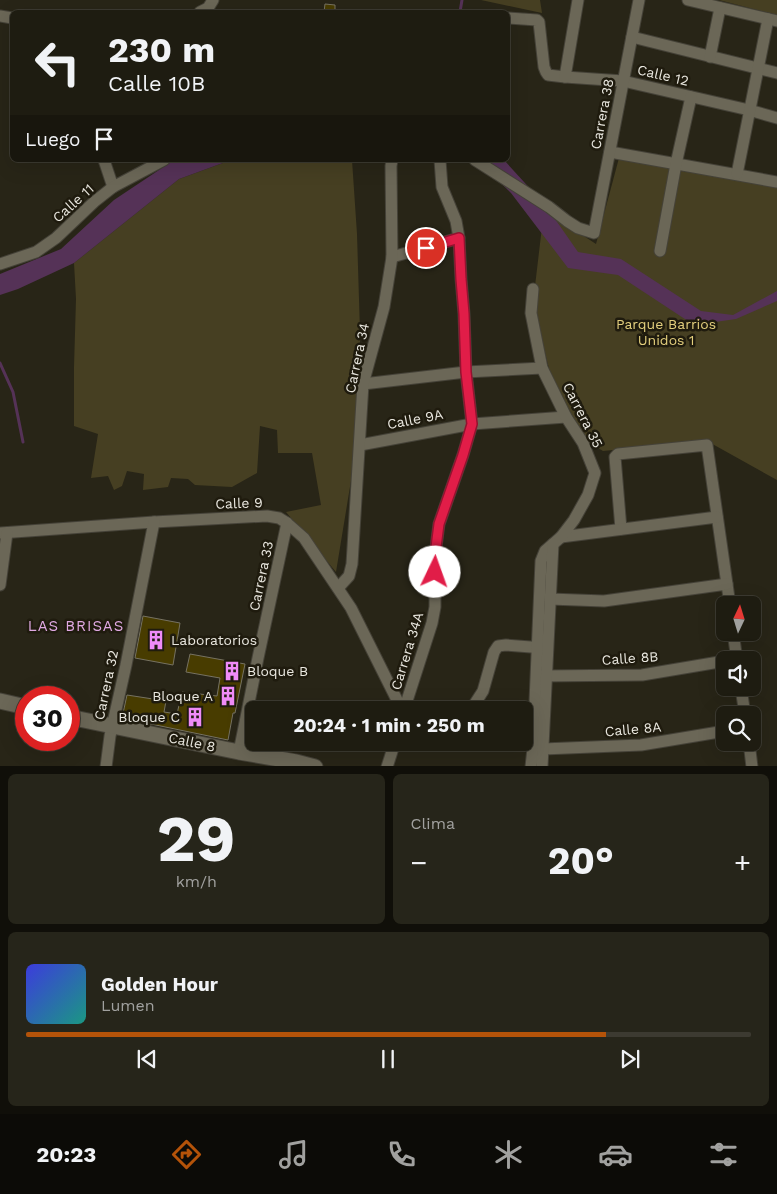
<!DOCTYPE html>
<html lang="es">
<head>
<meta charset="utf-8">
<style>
	body { margin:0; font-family:"Work Sans",sans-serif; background:#26251a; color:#f1f3f6; height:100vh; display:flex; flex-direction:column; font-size:19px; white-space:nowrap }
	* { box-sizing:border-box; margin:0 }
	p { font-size:16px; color:#a1a19f }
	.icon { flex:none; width:28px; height:28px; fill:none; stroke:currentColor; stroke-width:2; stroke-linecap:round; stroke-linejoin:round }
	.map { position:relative; height:766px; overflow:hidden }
	.panel { display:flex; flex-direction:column; gap:8px; padding:8px; background:#100f09; flex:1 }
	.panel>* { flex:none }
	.guide { position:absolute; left:10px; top:10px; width:500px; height:152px; border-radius:8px; box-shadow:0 5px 20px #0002,0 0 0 1px #3c3a31; background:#1e1c11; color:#f1f3f6; overflow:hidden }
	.needle { width:32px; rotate:4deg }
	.tools { position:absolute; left:716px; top:596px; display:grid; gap:10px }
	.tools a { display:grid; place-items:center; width:45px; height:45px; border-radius:8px; background:#1e1c11; box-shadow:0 5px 20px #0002,0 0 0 1px #3c3a31; font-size:25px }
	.speed { position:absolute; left:15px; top:686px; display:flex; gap:10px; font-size:25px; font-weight:700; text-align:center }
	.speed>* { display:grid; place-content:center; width:65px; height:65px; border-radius:50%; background:#1e1c11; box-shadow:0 5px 20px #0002,0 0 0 1px #3c3a31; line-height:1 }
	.speed .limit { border:8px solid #d22; background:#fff; color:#111 }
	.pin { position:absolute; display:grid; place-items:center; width:42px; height:42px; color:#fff; margin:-21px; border:2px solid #fff; border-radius:50%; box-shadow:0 1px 5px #0007 }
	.me { position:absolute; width:55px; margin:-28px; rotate:3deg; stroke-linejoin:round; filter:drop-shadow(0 0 4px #0008) }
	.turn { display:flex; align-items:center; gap:18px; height:105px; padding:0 15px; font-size:22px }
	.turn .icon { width:65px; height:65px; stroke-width:2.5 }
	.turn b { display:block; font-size:35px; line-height:42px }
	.then { display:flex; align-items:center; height:48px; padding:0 15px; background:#0003; gap:10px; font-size:19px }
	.big { font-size:38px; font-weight:700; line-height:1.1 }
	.panel .card { flex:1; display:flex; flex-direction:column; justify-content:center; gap:8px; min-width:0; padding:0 18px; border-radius:8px; background:#26251a }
	.panel .dial { align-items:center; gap:0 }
	.dial b { font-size:65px; line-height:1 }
	.song { display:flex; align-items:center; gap:15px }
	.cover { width:60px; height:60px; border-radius:8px; background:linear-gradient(135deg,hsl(240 70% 55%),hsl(170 70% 35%)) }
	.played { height:5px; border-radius:2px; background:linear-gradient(90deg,#b45309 80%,#3c3a31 80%) }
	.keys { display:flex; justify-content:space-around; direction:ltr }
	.heat { display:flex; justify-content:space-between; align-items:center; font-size:28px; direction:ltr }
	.panel .tiles { flex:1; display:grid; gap:8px; grid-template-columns:1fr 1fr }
	.card:last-child { grid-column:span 2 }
	.trip { position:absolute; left:245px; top:701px; width:288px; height:50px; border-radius:8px; background:#1e1c11; box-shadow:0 5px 20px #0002,0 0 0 1px #3c3a31; font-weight:700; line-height:50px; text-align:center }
	.dock { display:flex; height:80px; justify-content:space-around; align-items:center; background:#0c0b07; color:#a1a19f }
	.dock .icon { width:35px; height:35px }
	.dock .current { color:#b45309 }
	.dock b { font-size:22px; color:#f1f3f6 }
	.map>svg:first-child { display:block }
</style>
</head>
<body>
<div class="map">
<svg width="777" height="767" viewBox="0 0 777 767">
	<rect width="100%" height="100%" fill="#282517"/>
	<!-- green -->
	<g fill="#463f22">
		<polygon points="481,0 540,0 542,13"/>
		<polygon points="719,0 777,0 777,15"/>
		<polygon points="619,158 777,186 777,480 707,441 603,451 585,440 573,421 549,369 533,303 544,210 596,244"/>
		<polygon points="231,160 352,160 357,234 360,332 360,385 357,444 336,572 286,512 321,505 312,453 278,453 277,430 260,426 257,473 232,487 195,485 188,479 171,478 168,487 143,490 144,474 127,471 122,486 114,490 108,476 91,478 98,434 74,426 74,367 76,299 74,263 179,179"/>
	</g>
	<!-- water -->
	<g fill="#553257">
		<polygon points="174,160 231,160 179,179 74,263 18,289 0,295 0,274 61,249 114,200"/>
		<polygon points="477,160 504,160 546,206 578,252 621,259 701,311 733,315 777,291 777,301 736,319 694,325 618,275 568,268 511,193"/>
	</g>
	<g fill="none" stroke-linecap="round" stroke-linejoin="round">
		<!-- stream -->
		<g stroke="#553257" stroke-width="3">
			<polyline points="460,12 462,0"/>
			<polyline points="0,363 13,392 23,442"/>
		</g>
	</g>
	<!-- building -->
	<g fill="#483c00" stroke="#767262">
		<polygon points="325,4 335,5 335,12 324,12"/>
		<polygon points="143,616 180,623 173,665 135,658"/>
		<polygon points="190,654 245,664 235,713 233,713 228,740 122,718 127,695 166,701 164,712 177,714 182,692 217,696 220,678 186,672"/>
	</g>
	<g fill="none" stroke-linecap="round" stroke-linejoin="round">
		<defs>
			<g id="minor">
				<polyline points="688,0 777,21"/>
				<polyline points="200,12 208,8 213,0"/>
				<polyline points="0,16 12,18"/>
				<polyline points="508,18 537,20 539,22 544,67 546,72 548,75 565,77 623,81 749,110 777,118"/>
				<polyline points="632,37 777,73"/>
				<polyline points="710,57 720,8"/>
				<polyline points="565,77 578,0"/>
				<polyline points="610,152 777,182"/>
				<polyline points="104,160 113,187"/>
				<polyline points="475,160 549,207 567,221 578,228 594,233 639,0"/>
				<polyline points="737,174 768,19"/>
				<polyline points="660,251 676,164 691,97"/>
				<polyline points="392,257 459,238"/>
				<polyline points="0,264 36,252 56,238 94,202 113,187 164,160"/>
				<polyline points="363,384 466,372 542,368"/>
				<polyline points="360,445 472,424 566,417"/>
				<polyline points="621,529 615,457 618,454 707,445 730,605"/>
				<polyline points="0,533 154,522 267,516 279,518 287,523 304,538 351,608 402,710"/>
				<polyline points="561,537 717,517"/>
				<polyline points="0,585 7,533"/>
				<polyline points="338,588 349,576 352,564 363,384 384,307 392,257 391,166 392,160"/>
				<polyline points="550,599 604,601 727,584"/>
				<polyline points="733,632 737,660"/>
				<polyline points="541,676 642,675 725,661"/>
				<polyline points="741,688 745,715"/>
				<polyline points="404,710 432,623 435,607 435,555 439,524 463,455 472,424 466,372 464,314 461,279 459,238 456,221 442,187 440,160"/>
				<polyline points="469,710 472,708 483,691 494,652 498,646 506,645 544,648"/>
				<polyline points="749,742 752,767"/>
				<polyline points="543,749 641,745 725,731"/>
				<polyline points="239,752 258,658 287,523"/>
				<polyline points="106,767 110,736 126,665 154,522"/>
				<polyline points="387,767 395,742"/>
				<polyline points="531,767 533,748 541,561 545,551 561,537 574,520 588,495 595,473 583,443 566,417 542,368 531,313 533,289"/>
				<polyline points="542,767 553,544"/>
			</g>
			<g id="secondary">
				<polyline points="0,701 26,707"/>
				<polyline points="69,717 239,752 296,762 315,767"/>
			</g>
		</defs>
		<!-- minor casing -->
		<use href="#minor" stroke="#454238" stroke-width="13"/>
		<!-- secondary casing -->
		<use href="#secondary" stroke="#454238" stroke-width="17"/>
		<!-- minor -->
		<use href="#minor" stroke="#6b6757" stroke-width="11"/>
		<!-- secondary -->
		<use href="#secondary" stroke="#6b6757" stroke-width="15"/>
	</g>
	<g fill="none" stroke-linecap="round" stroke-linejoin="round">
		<defs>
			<polyline id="route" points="426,248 459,238 461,279 464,314 466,372 472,424 463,455 439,524 435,555 435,572"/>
		</defs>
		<!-- route casing -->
		<use href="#route" stroke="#92132f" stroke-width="12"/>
		<!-- route -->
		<use href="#route" stroke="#e11d48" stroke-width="9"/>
	</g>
	<!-- icons -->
	<defs>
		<symbol id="building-bare" viewBox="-9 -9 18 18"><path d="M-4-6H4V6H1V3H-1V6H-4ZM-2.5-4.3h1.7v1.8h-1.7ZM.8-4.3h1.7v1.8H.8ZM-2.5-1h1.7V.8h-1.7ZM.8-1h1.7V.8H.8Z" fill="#ef8bf7" stroke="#1f1b0e" stroke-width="2.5" paint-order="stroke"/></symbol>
	</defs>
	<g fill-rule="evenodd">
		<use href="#building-bare" x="142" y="626" width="28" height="28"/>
		<use href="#building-bare" x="218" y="657" width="28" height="28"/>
		<use href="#building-bare" x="214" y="682" width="28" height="28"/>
		<use href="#building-bare" x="181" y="703" width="28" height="28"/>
	</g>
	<g text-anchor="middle" stroke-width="5" stroke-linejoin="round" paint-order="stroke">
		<!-- street labels -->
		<g font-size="14" fill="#e9e7df" stroke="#1f1b0e">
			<text transform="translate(663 75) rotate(13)" y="5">Calle 12</text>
			<text transform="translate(602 114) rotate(-79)" y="5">Carrera 38</text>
			<text transform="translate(73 203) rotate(-42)" y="5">Calle 11</text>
			<text transform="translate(357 358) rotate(-78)" y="5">Carrera 34</text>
			<text transform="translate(583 415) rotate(63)" y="5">Carrera 35</text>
			<text transform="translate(415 419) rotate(-11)" y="5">Calle 9A</text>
			<text transform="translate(239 503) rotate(-2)" y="5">Calle 9</text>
			<text transform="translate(261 576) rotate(-78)" y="5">Carrera 33</text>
			<text transform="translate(407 651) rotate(-73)" y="5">Carrera 34A</text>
			<text transform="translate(630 658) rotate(-4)" y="5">Calle 8B</text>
			<text transform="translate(106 685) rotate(-78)" y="5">Carrera 32</text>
			<text transform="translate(633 729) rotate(-5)" y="5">Calle 8A</text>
			<text transform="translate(192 742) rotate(12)" y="5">Calle 8</text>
		</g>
		<!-- park labels -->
		<g font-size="14" fill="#e3cf7d" stroke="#1f1b0e">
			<text x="666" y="329">Parque Barrios<tspan x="666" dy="16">Unidos 1</tspan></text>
		</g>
		<!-- poi labels -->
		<g font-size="14" fill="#e9e7df" stroke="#1f1b0e" text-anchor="start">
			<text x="171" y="645">Laboratorios</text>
			<text x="247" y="676">Bloque B</text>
			<text x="213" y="701" text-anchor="end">Bloque A</text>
			<text x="180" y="722" text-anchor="end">Bloque C</text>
		</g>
		<!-- neighbourhood labels -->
		<g font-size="15" letter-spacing="1" fill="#e0a9e3" stroke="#1f1b0e">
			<text x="76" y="631">LAS BRISAS</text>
		</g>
	</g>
</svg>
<div class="tools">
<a><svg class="needle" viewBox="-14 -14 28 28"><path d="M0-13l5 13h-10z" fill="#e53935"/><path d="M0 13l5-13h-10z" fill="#a1a19f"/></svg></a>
<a><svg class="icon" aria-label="sound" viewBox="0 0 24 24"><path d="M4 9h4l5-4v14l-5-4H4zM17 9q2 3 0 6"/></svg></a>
<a><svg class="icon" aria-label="search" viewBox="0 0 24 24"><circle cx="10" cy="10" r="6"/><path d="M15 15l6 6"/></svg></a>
</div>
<div class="speed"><div class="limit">30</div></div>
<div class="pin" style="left:426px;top:248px;background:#d93025"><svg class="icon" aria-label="arrive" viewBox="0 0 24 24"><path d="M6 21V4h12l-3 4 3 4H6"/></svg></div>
<svg class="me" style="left:435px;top:572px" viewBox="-20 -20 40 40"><circle r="19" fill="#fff"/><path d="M0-13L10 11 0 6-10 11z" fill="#e11d48"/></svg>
<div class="trip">20:24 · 1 min · 250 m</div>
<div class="guide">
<div class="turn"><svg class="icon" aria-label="left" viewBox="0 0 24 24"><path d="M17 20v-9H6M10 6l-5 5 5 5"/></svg><div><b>230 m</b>Calle 10B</div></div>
<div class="then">Luego<svg class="icon" aria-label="arrive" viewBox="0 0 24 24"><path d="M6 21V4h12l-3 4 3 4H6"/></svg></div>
</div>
</div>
<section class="panel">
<div class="tiles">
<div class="card dial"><b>29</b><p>km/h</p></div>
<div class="card"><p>Clima</p>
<div class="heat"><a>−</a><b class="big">20°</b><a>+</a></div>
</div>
<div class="card">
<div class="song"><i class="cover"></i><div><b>Golden Hour</b><p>Lumen</p></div></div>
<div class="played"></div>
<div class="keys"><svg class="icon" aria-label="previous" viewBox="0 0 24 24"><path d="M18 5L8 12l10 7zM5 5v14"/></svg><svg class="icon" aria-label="pause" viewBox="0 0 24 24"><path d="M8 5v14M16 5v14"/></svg><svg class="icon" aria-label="next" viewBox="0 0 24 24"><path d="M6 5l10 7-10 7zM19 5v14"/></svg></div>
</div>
</div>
</section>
<nav class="dock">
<b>20:23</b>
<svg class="icon current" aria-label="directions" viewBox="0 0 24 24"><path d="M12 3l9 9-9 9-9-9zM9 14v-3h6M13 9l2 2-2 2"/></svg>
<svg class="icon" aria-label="music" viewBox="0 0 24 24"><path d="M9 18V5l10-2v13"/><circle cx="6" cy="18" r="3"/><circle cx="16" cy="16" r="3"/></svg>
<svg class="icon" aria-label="phone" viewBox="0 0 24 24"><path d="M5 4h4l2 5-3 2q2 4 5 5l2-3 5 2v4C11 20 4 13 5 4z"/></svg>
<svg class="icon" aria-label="climate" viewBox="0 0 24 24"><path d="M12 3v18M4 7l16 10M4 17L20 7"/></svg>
<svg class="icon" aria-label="car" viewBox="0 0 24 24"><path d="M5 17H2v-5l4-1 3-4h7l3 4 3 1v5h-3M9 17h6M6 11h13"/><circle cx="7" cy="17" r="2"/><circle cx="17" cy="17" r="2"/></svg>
<svg class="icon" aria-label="filters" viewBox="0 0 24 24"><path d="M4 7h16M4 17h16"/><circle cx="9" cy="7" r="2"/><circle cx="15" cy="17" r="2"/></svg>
</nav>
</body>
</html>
